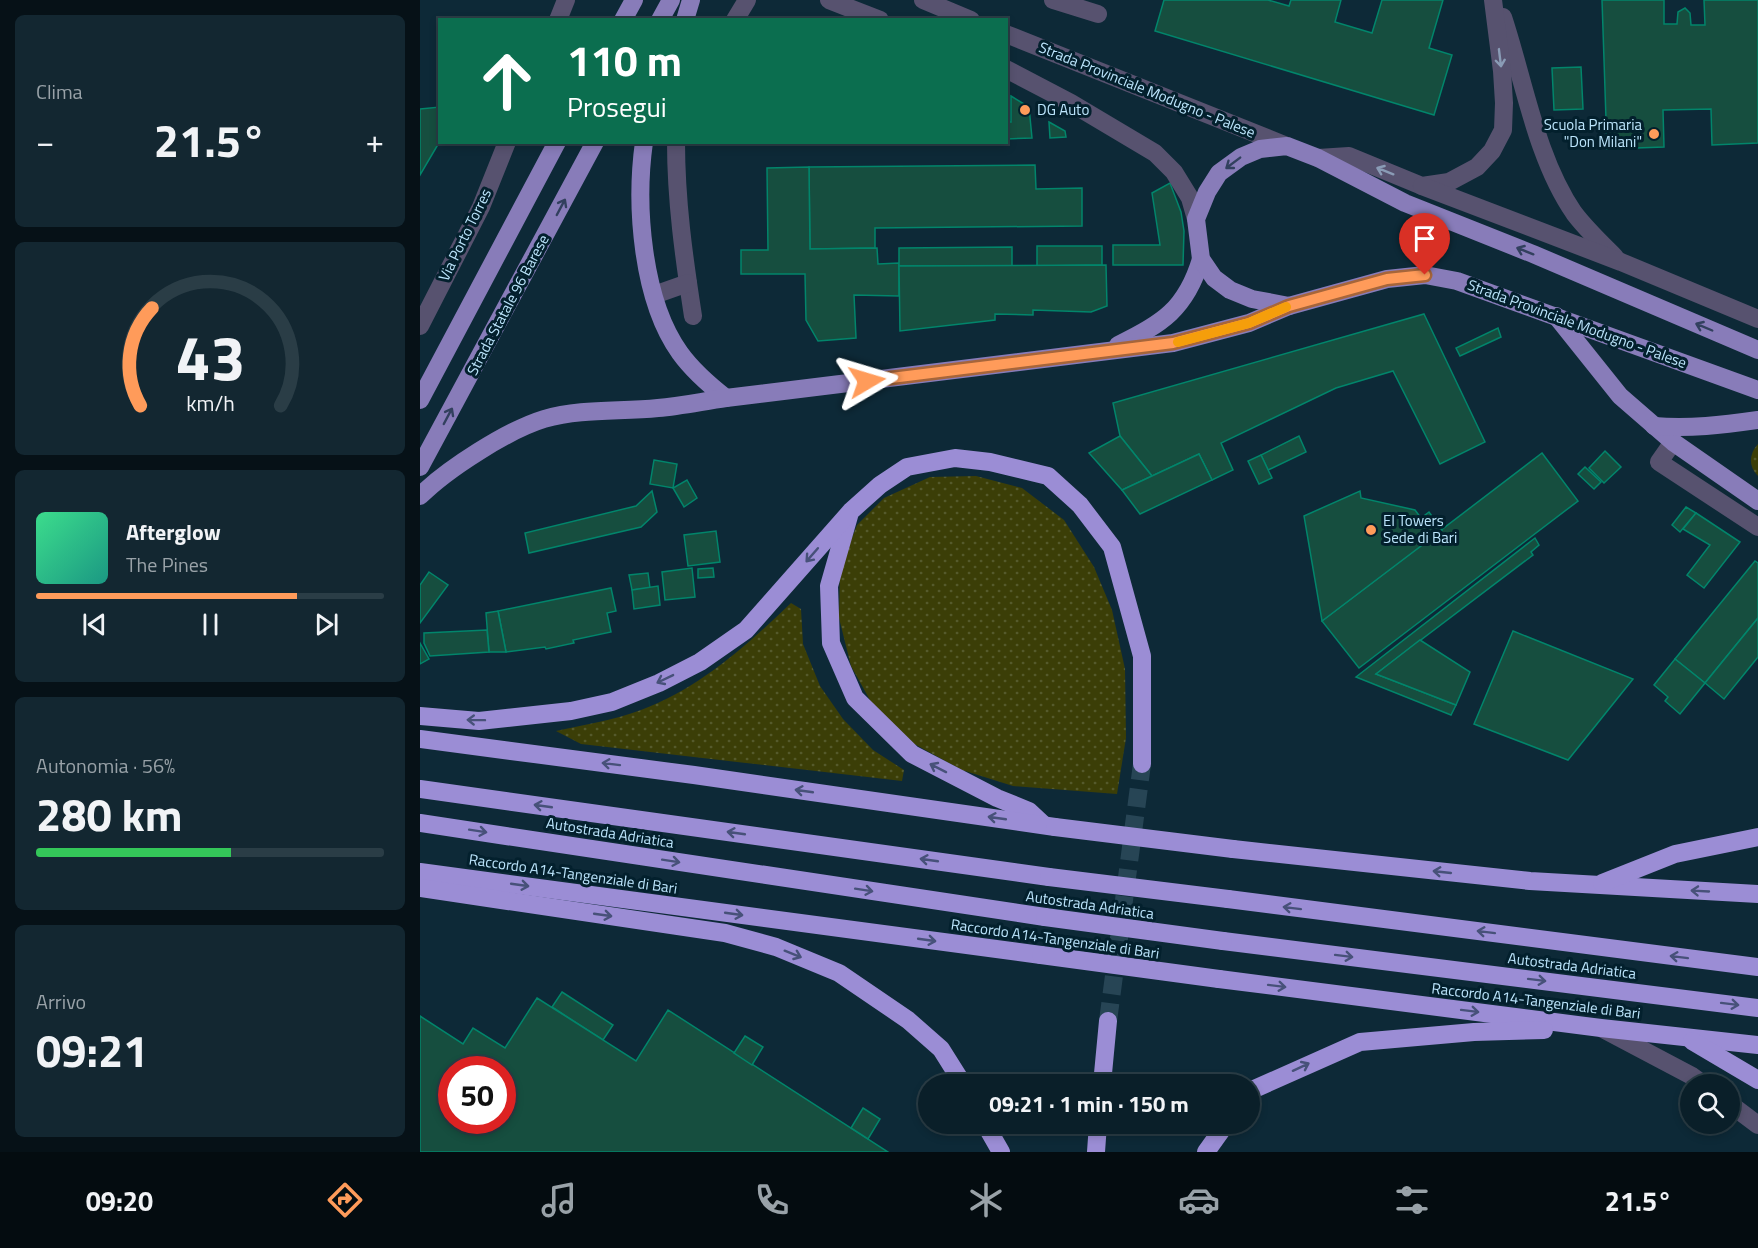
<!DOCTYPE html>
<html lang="it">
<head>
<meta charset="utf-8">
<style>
	body { margin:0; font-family:"Titillium Web",sans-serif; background:#132731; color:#f1f3f6; height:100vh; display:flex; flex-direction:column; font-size:22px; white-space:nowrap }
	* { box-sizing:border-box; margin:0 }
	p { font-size:20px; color:#99a2a8 }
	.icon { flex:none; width:33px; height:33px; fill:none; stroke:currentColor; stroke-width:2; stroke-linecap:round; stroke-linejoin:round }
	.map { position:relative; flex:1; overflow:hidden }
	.sheet { display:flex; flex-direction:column; gap:15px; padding:15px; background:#061117; width:420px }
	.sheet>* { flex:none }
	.banner { position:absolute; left:18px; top:18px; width:570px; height:126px; border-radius:0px; box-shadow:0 3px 9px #0003,0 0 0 2px #2a3d46; background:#0b6e4f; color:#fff; overflow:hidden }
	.tools { position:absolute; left:1260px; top:1074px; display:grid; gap:12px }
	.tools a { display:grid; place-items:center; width:60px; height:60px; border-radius:50%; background:#0a1f29; box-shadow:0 3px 9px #0003,0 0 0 2px #2a3d46; font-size:30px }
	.speed { position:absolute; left:18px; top:1056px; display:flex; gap:12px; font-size:30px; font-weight:700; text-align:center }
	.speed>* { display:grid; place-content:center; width:78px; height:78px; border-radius:50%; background:#0a1f29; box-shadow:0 3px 9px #0003,0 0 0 2px #2a3d46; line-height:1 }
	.speed .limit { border:9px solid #d22; background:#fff; color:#111 }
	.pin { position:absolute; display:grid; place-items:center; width:51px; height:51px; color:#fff; margin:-62px -26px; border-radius:50% 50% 50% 0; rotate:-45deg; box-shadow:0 0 6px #0007 }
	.pin .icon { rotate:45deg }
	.me { position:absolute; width:66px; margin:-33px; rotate:83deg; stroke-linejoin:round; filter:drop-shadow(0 0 4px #0008) }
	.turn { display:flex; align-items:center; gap:21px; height:126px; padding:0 30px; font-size:27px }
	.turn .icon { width:78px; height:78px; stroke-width:2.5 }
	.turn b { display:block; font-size:42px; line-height:51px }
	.big { font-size:45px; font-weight:700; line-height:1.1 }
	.sheet .tile { flex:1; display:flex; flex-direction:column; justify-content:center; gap:9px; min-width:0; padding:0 21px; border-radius:9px; background:#132731 }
	.sheet .dial { align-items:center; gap:0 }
	.dial svg { height:156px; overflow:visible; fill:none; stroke:#2a3d46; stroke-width:7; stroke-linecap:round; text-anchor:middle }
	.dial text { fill:#f1f3f6; stroke:none }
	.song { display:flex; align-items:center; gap:18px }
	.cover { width:72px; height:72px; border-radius:9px; background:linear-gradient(135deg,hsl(150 70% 55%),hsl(170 70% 35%)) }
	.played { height:6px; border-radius:3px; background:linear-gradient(90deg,#ff9b5a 75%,#2a3d46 75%) }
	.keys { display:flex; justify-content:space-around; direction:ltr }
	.heat { display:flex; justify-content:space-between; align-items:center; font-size:33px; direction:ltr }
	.charge { height:9px; border-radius:4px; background:linear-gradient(90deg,#34c759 56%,#2a3d46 0) }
	.trip { position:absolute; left:498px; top:1074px; width:342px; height:60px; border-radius:30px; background:#0a1f29; box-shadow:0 3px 9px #0003,0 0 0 2px #2a3d46; font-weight:700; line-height:60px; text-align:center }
	.menu { display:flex; height:96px; justify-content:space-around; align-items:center; background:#040c10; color:#99a2a8 }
	.menu .icon { width:42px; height:42px }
	.menu .current { color:#ff9b5a }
	.menu b { font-size:27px; color:#f1f3f6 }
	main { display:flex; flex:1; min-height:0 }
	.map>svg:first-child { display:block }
</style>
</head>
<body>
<main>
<section class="sheet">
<div class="tile"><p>Clima</p>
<div class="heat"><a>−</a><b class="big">21.5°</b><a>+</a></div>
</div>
<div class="tile dial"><svg viewBox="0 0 100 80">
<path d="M14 69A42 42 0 1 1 86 69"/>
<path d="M14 69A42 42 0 0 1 20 19" stroke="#ff9b5a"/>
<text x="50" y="56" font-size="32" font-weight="700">43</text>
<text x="50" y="72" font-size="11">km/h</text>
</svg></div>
<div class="tile">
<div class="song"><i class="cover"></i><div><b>Afterglow</b><p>The Pines</p></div></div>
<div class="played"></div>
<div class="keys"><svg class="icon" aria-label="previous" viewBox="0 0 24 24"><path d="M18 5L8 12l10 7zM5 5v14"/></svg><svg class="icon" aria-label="pause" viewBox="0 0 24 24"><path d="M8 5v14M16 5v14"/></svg><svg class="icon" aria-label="next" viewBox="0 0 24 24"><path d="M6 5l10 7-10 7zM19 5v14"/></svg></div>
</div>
<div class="tile"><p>Autonomia · 56%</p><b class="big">280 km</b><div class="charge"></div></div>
<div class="tile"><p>Arrivo</p><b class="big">09:21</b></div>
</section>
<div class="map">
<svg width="1338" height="1152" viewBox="0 0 1338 1152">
	<defs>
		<pattern id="grass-dots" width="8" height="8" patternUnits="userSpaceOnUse" patternTransform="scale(1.5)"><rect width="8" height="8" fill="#3b3e07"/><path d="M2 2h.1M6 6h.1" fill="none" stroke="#555a2c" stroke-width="1.8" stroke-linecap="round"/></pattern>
	</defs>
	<rect width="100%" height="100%" fill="#0d2937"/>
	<!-- grass -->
	<g fill="url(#grass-dots)">
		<path d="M 1338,444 L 1338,476 C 1328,466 1329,454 1338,444 Z"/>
		<polygon points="556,476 602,488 644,520 674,567 692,610 705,669 706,738 697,794 593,786 542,770 487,740 451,702 431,666 419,618 420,569 437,525 464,498 510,477"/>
		<path d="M 371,603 L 381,609 L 383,644 L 400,686 L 423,719 L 453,750 L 484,770 L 482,781 L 161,744 L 136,731 C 164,725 194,720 221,710 C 280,688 326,646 371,603 Z"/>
	</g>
	<!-- building -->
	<g fill="#164e3f" stroke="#02856b" stroke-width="1.5" fill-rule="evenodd">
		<polygon points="744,0 848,0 869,6 871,0 921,0 915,22 952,33 962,0 1023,0 1009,48 1032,55 1014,115 735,31"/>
		<polygon points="1182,0 1244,0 1244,24 1257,24 1258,12 1265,8 1270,13 1271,25 1285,25 1284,0 1338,0 1338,143 1292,145 1291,109 1243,110 1244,147 1187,149"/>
		<polygon points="1161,67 1163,109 1134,110 1132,68"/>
		<polygon points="591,96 609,107 612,138 586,139 586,122 591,122"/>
		<polygon points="20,107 20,141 0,175 0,109"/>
		<polygon points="629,122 645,131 646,137 630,138"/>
		<polygon points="615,165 616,189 662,188 662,226 455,228 455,248 390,249 389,167"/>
		<polygon points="389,167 390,249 457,248 458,264 479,263 479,296 434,295 436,338 398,341 386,320 385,274 321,274 321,250 348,250 347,168"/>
		<polygon points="750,183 761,212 764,231 763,265 693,265 693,245 740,245 732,193"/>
		<polygon points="617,246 682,246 682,265 617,266"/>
		<polygon points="592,247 592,266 479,266 479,248"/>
		<polygon points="686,265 687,306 671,312 613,310 613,315 575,314 575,320 480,331 479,266"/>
		<polygon points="1004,314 1065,442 1020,464 973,371 916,388 801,443 813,470 792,480 779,454 732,476 700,436 693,403"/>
		<polygon points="1078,328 1081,337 1040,356 1036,348"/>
		<polygon points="700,436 732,476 702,490 669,453"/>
		<polygon points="879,436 886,452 848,470 841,455"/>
		<polygon points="1185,451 1201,467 1184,483 1169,468"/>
		<polygon points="1122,453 1158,501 939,668 902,621"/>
		<polygon points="779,454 792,480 720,514 702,490"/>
		<polygon points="841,455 852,478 839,484 828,461"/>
		<polygon points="234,460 257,464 253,488 230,484"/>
		<polygon points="1165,467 1181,482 1174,489 1158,474"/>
		<polygon points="267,480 277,498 264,507 253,488"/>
		<polygon points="232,491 237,512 221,527 109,553 105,533 216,506"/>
		<polygon points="940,491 941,498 995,510 1001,518 1009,512 1022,530 902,621 884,516"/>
		<polygon points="1266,507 1276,513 1260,532 1252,525"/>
		<polygon points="1276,513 1320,542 1284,588 1267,575 1290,545 1263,529"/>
		<polygon points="296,531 300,562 268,566 264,535"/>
		<polygon points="1115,538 1119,545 1111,552 1113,555 956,674 1036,705 1031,715 936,677"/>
		<polygon points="1335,561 1338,563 1338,618 1285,683 1255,659"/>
		<polygon points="272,568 275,597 245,600 242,572"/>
		<polygon points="293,568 294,577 278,578 278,569"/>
		<polygon points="9,572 28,585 0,623 0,585"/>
		<polygon points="228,573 230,588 212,590 209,575"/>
		<polygon points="238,586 240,605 214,609 212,590"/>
		<polygon points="191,588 196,611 187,613 191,632 153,640 154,643 126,649 125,647 86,652 78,611"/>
		<polygon points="78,611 86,652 69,652 66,613"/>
		<polygon points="1338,618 1338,657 1304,699 1285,683"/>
		<polygon points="67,630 69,652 10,656 4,643 4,633"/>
		<polygon points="1093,631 1213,679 1148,760 1054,724"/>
		<polygon points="1000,640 1050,672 1036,705 956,674"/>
		<polygon points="0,643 9,659 0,664"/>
		<polygon points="1255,659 1285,683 1260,714 1245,701 1248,697 1234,685"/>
		<polygon points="142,992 193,1025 183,1040 132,1007"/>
		<path d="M 117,998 L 216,1061 L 248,1010 L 468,1152 L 0,1152 L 0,1016 L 43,1044 L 53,1028 L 85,1048 ZM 32,1070 L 82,1070 L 82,1120 L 32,1120 Z"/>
		<polygon points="325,1036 343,1047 332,1065 314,1053"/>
		<polygon points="443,1108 460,1119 448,1139 431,1128"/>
	</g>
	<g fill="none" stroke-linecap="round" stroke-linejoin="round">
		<!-- highway-tunnel -->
		<polyline stroke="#274555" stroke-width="18" stroke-dasharray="18 9" stroke-linecap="butt" points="688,1021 722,764"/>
		<!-- minor -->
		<g stroke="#57526f" stroke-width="18">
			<polyline points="409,0 460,20"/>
			<polyline points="503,0 551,20"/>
			<polyline points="633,0 678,14"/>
			<path d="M 1083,17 C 1104,80 1116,158 1154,213 C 1166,229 1181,243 1195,257"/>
			<polyline points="138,20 146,0"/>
			<polyline points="315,20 327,0"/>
			<polyline points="586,34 867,146"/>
			<polyline points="586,69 651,103 735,153 754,172 770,198 776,219"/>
			<path d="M 256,142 C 256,201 264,258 273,316"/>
			<polyline points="898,158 929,156 1002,186 1029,182 1057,167 1072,151 1083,130 1084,103 1082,71 1073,0"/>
			<polyline points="1002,186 1201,262 1338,319"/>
			<polyline points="234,295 268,283"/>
			<polyline points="0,326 61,207 87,142"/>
			<polyline points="1253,442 1239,462 1338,527"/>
			<polyline points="1183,1029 1272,1076 1283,1084"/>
			<polyline points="1310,1104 1338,1125"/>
		</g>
		<!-- major -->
		<g stroke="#887cb9" stroke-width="18">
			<polyline points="203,20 214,0"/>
			<polyline points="240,20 251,0"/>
			<polyline points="265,20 271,0"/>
			<path d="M 224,142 C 215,206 222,300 260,353 C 273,371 288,384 306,398"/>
			<polyline points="1136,316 1200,396 1253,442 1338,501"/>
			<path d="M 698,345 C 742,324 766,309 781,259"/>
			<polyline points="1338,350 1113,254 985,203 898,158 867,146 840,149 821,157 799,173 787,192 776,219 781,259 794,278 810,290 832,299 869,306 967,279 1005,275 1037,281 1338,390"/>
			<polyline points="0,400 137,142"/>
			<path d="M 1234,426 C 1269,429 1303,425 1338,420"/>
			<polyline points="0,467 175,142"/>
			<path d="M 0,496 C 27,469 88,430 124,419 C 162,408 200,412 238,408 C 261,406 284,401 306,398 L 753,343 L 829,323 L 869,306"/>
		</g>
		<!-- highway -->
		<g stroke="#9b8dd5" stroke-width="18">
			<polyline points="429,516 409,586 411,643 435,698 492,754 577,798 609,811 624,825"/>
			<polyline points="0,716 59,721 151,711 192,702 239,683 280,662 326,630 431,511 460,485 487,467 535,458 570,462 628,476 660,505 692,547 722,656 722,764"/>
			<polyline points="0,739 274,775 635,827"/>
			<polyline points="0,789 629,877"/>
			<polyline points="0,823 625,917"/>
			<polyline points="813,849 1110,881 1338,894"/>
			<polyline points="0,872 621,955"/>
			<polyline points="1182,883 1255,854 1338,837"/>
			<polyline points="0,888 305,933 356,947 419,973 488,1020 521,1049 543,1084"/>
			<polyline points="808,899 1338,967"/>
			<polyline points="803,941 1338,1008"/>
			<polyline points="799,979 1181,1028 1338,1045"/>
			<polyline points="1272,1041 1338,1080"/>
			<polyline points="682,1084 688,1021"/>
			<polyline points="830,1094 832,1090 940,1042 1054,1032 1124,1030"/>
			<polyline points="565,1124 581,1152"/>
			<polyline points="676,1152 678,1124"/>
			<polyline points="786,1152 806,1124"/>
		</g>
		<!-- highway-bridge -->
		<g stroke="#9b8dd5" stroke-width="18">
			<polyline points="635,827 813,849"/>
			<polyline points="629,877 808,899"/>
			<polyline points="625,917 803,941"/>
			<polyline points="621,955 799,979"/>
		</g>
	</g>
	<!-- one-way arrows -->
	<defs><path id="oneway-shaft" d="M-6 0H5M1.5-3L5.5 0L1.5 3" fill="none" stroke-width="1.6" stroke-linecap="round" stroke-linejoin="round" transform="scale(1.5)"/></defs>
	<g stroke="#8a9cb6">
		<use href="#oneway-shaft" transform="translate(1080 58) rotate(83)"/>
		<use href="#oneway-shaft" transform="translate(965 171) rotate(-158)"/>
	</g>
	<g stroke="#32405e">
		<use href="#oneway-shaft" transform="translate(813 163) rotate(143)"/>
		<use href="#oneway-shaft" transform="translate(141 207) rotate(-62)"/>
		<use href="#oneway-shaft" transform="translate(1105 251) rotate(-158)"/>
		<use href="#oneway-shaft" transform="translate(1284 327) rotate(-157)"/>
		<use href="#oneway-shaft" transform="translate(28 416) rotate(-62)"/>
	</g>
	<g stroke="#475179">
		<use href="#oneway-shaft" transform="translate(392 555) rotate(131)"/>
		<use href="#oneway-shaft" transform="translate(245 679) rotate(154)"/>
		<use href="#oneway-shaft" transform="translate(56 720) rotate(-179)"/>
		<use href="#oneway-shaft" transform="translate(191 764) rotate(-173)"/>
		<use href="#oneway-shaft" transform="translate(518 768) rotate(-153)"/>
		<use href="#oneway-shaft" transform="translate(384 791) rotate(-172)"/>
		<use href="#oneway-shaft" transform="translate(123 806) rotate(-172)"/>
		<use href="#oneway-shaft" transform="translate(577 818) rotate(-172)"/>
		<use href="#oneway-shaft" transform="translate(58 831) rotate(9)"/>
		<use href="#oneway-shaft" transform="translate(316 833) rotate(-172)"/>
		<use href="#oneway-shaft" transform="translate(509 860) rotate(-172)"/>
		<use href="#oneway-shaft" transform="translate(251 861) rotate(9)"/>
		<use href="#oneway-shaft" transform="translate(1022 872) rotate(-174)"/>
		<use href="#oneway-shaft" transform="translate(100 885) rotate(8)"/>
		<use href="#oneway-shaft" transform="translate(444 890) rotate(9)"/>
		<use href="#oneway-shaft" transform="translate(1280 891) rotate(-177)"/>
		<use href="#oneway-shaft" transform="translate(872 908) rotate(-173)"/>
		<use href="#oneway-shaft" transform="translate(314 914) rotate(8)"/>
		<use href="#oneway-shaft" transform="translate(183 915) rotate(8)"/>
		<use href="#oneway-shaft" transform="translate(1066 932) rotate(-173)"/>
		<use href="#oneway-shaft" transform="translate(507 940) rotate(8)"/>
		<use href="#oneway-shaft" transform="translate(373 954) rotate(22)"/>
		<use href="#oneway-shaft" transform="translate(924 956) rotate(7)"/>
		<use href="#oneway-shaft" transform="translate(1259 957) rotate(-173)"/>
		<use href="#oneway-shaft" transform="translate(1117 980) rotate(7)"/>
		<use href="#oneway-shaft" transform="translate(857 986) rotate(7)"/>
		<use href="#oneway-shaft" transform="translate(1310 1004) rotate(7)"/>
		<use href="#oneway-shaft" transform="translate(1050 1011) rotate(7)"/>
		<use href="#oneway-shaft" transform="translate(881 1067) rotate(-25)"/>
	</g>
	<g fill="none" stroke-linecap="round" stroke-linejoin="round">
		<defs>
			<polyline id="route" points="447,381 753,343 829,323 869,306 967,279 1005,275"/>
		</defs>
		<!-- route casing -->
		<use href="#route" stroke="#a6653a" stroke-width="15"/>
		<!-- route -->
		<use href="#route" stroke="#ff9b5a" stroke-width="10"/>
		<!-- slow -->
		<polyline stroke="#f59e0b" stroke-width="10" points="758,342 829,323 866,307"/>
	</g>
	<!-- markers -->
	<g fill="#ff9b5a" stroke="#03202d" stroke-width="2">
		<circle cx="605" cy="110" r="6"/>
		<circle cx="1234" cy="134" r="6"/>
		<circle cx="951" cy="530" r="6"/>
	</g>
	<g text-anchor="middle" stroke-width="6" stroke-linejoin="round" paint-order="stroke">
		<!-- street labels -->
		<g font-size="15" fill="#bce5fc" stroke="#03202d">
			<text transform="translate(727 90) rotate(22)" y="5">Strada Provinciale Modugno - Palese</text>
			<text transform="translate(45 235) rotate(-64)" y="5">Via Porto Torres</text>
			<text transform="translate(88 305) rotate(-62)" y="5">Strada Statale 96 Barese</text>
			<text transform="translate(1157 324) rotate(20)" y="5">Strada Provinciale Modugno - Palese</text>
			<text transform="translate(190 833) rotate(9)" y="5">Autostrada Adriatica</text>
			<text transform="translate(153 874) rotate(8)" y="5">Raccordo A14-Tangenziale di Bari</text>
			<text transform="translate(670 905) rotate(8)" y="5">Autostrada Adriatica</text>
			<text transform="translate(635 939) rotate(8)" y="5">Raccordo A14-Tangenziale di Bari</text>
			<text transform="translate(1152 966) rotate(7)" y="5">Autostrada Adriatica</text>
			<text transform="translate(1116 1001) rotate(7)" y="5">Raccordo A14-Tangenziale di Bari</text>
		</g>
		<!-- poi labels -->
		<g font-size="15" fill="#bce5fc" stroke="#03202d" text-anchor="start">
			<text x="617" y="115">DG Auto</text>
			<text x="1222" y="130" text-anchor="end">Scuola Primaria<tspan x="1222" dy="17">"Don Milani"</tspan></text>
			<text x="963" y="526">EI Towers<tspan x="963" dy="17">Sede di Bari</tspan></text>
		</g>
	</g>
</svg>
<div class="tools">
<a><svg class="icon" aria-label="search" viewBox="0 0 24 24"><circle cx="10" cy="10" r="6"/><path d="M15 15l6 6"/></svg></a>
</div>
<div class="speed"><div class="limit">50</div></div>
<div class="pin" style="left:1005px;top:275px;background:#d93025"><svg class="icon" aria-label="arrive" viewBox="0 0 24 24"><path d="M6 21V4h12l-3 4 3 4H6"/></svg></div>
<svg class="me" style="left:447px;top:381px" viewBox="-20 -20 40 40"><path d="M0-17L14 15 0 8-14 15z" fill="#ff9b5a" stroke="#fff" stroke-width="4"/></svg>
<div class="trip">09:21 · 1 min · 150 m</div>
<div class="banner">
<div class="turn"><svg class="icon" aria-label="ahead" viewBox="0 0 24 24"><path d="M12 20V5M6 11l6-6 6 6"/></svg><div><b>110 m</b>Prosegui</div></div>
</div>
</div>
</main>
<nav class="menu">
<b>09:20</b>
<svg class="icon current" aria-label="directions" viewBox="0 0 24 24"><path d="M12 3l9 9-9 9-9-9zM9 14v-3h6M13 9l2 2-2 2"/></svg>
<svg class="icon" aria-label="music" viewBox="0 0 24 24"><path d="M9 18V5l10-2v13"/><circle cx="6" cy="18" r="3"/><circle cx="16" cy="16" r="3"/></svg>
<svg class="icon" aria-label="phone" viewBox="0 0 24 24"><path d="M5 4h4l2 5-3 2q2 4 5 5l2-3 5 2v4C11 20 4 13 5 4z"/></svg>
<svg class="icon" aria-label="climate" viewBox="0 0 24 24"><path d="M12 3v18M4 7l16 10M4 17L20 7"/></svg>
<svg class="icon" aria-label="car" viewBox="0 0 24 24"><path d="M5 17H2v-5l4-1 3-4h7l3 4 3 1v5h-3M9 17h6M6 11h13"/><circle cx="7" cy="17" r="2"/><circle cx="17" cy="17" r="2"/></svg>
<svg class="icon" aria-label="filters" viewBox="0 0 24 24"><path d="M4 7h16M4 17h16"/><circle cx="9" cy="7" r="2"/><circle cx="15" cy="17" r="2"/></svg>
<b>21.5°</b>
</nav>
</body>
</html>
